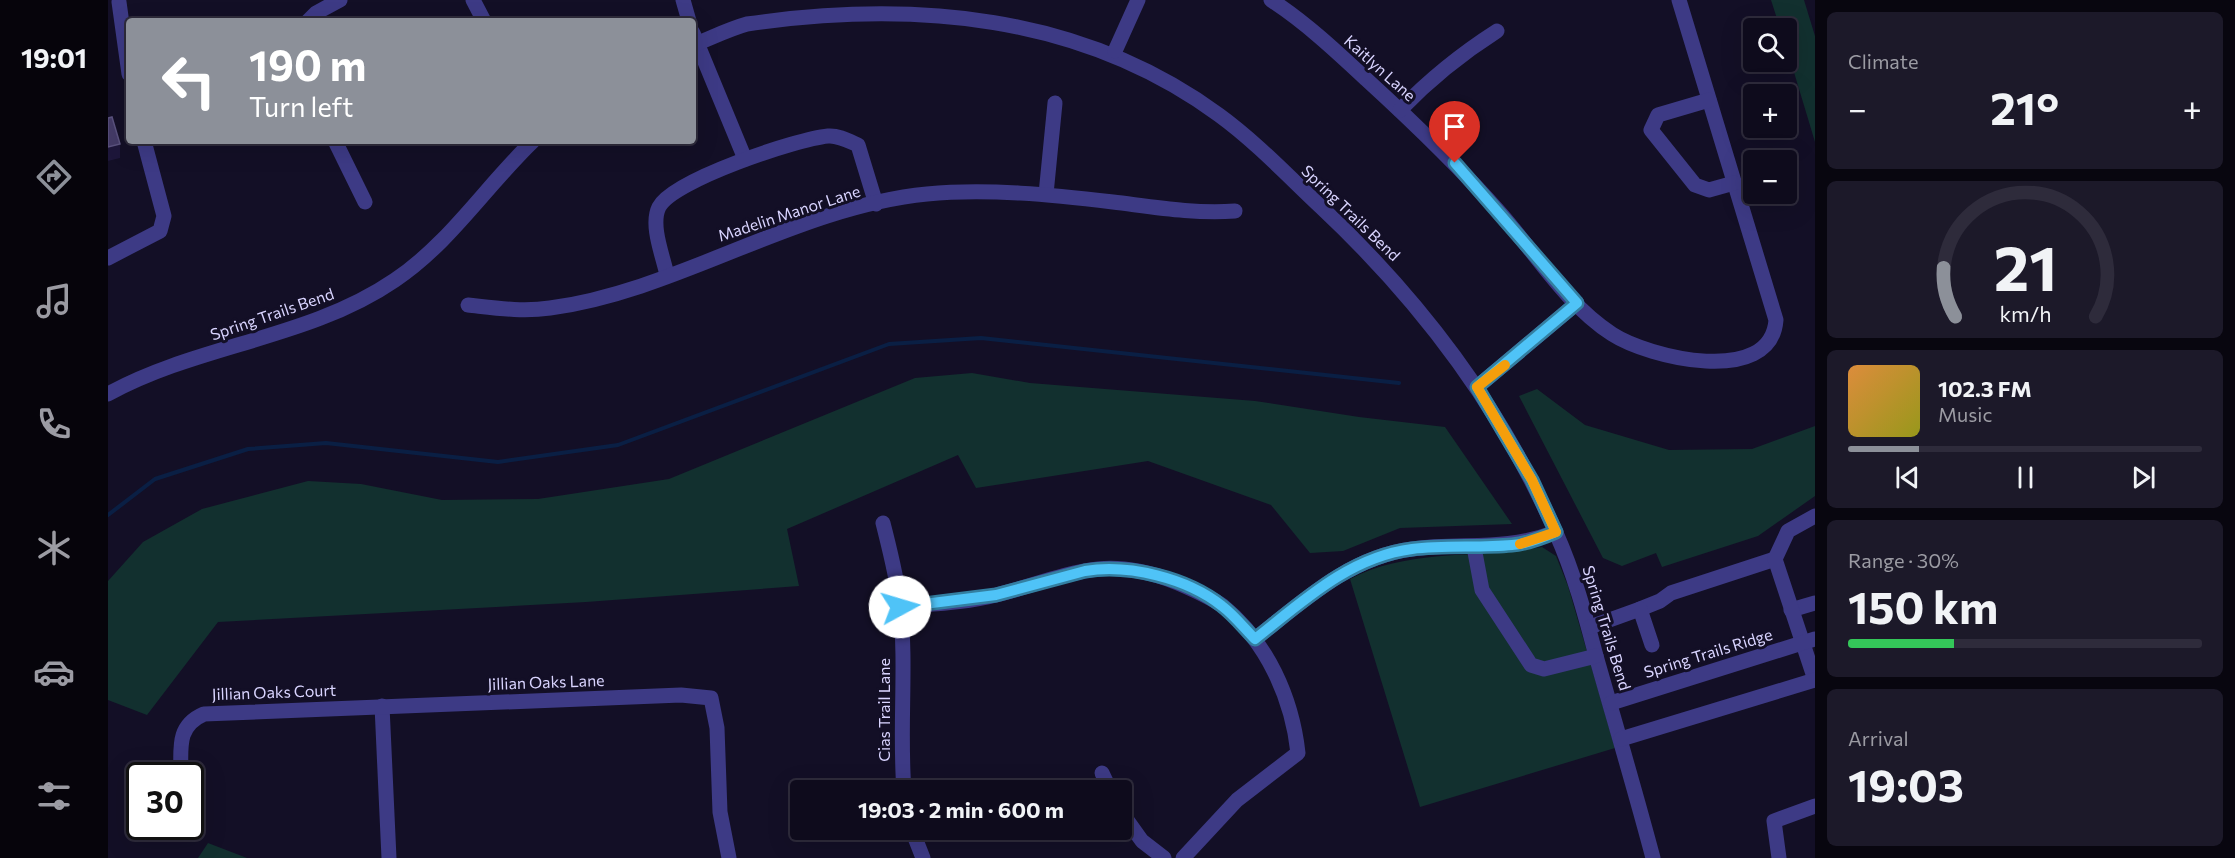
<!DOCTYPE html>
<html lang="en">
<head>
<meta charset="utf-8">
<style>
	body { margin:0; font-family:Commissioner,sans-serif; background:#1c1929; color:#f1f3f6; height:100vh; display:flex; flex-direction:column; font-size:22px; white-space:nowrap }
	* { box-sizing:border-box; margin:0 }
	p { font-size:20px; color:#9b9ba3 }
	.icon { flex:none; width:33px; height:33px; fill:none; stroke:currentColor; stroke-width:2; stroke-linecap:round; stroke-linejoin:round }
	.map { position:relative; flex:1; overflow:hidden }
	.side { display:flex; flex-direction:column; gap:12px; padding:12px; background:#08060f; width:420px }
	.side>* { flex:none }
	.guide { position:absolute; left:18px; top:18px; width:570px; height:126px; border-radius:6px; box-shadow:0 6px 24px #0002,0 0 0 2px #2e2b3b; background:#8c9099; color:#fff; overflow:hidden }
	.controls { position:absolute; left:1635px; top:18px; display:grid; gap:12px }
	.controls a { display:grid; place-items:center; width:54px; height:54px; border-radius:6px; background:#0e0b1c; box-shadow:0 6px 24px #0002,0 0 0 2px #2e2b3b; font-size:30px }
	.speed { position:absolute; left:18px; top:762px; display:flex; gap:12px; font-size:30px; font-weight:700; text-align:center }
	.speed>* { display:grid; place-content:center; width:78px; height:78px; border-radius:50%; background:#0e0b1c; box-shadow:0 6px 24px #0002,0 0 0 2px #2e2b3b; line-height:1 }
	.speed .limit { border:3px solid #111; border-radius:9px; background:#fff; color:#111 }
	.pin { position:absolute; display:grid; place-items:center; width:51px; height:51px; color:#fff; margin:-62px -26px; border-radius:50% 50% 50% 0; rotate:-45deg; box-shadow:0 0 6px #0007 }
	.pin .icon { rotate:45deg }
	.me { position:absolute; width:66px; margin:-33px; rotate:84deg; stroke-linejoin:round; filter:drop-shadow(0 0 4px #0008) }
	.turn { display:flex; align-items:center; gap:21px; height:126px; padding:0 24px; font-size:27px }
	.turn .icon { width:78px; height:78px; stroke-width:2.5 }
	.turn b { display:block; font-size:42px; line-height:51px }
	.big { font-size:45px; font-weight:700; line-height:1.1 }
	.side .widget { flex:1; display:flex; flex-direction:column; justify-content:center; gap:9px; min-width:0; padding:0 21px; border-radius:9px; background:#1c1929 }
	.side .dial { align-items:center; gap:0 }
	.dial svg { height:156px; overflow:visible; fill:none; stroke:#2e2b3b; stroke-width:7; stroke-linecap:round; text-anchor:middle }
	.dial text { fill:#f1f3f6; stroke:none }
	.song { display:flex; align-items:center; gap:18px }
	.cover { width:72px; height:72px; border-radius:9px; background:linear-gradient(135deg,hsl(30 70% 55%),hsl(60 70% 35%)) }
	.played { height:6px; border-radius:3px; background:linear-gradient(90deg,#8c9099 20%,#2e2b3b 20%) }
	.keys { display:flex; justify-content:space-around; direction:ltr }
	.heat { display:flex; justify-content:space-between; align-items:center; font-size:33px; direction:ltr }
	.charge { height:9px; border-radius:4px; background:linear-gradient(90deg,#34c759 30%,#2e2b3b 0) }
	.trip { position:absolute; left:682px; top:780px; width:342px; height:60px; border-radius:6px; background:#0e0b1c; box-shadow:0 6px 24px #0002,0 0 0 2px #2e2b3b; font-weight:700; line-height:60px; text-align:center }
	main { display:flex; flex:1; min-height:0 }
	.tabs { display:flex; flex-direction:column; width:108px; justify-content:space-around; align-items:center; background:#06040b; color:#9b9ba3 }
	.tabs .icon { width:42px; height:42px }
	.tabs .current { color:#8c9099 }
	.tabs b { font-size:27px; color:#f1f3f6 }
	.map>svg:first-child { display:block }
</style>
</head>
<body>
<main>
<nav class="tabs">
<b>19:01</b>
<svg class="icon current" aria-label="directions" viewBox="0 0 24 24"><path d="M12 3l9 9-9 9-9-9zM9 14v-3h6M13 9l2 2-2 2"/></svg>
<svg class="icon" aria-label="music" viewBox="0 0 24 24"><path d="M9 18V5l10-2v13"/><circle cx="6" cy="18" r="3"/><circle cx="16" cy="16" r="3"/></svg>
<svg class="icon" aria-label="phone" viewBox="0 0 24 24"><path d="M5 4h4l2 5-3 2q2 4 5 5l2-3 5 2v4C11 20 4 13 5 4z"/></svg>
<svg class="icon" aria-label="climate" viewBox="0 0 24 24"><path d="M12 3v18M4 7l16 10M4 17L20 7"/></svg>
<svg class="icon" aria-label="car" viewBox="0 0 24 24"><path d="M5 17H2v-5l4-1 3-4h7l3 4 3 1v5h-3M9 17h6M6 11h13"/><circle cx="7" cy="17" r="2"/><circle cx="17" cy="17" r="2"/></svg>
<svg class="icon" aria-label="filters" viewBox="0 0 24 24"><path d="M4 7h16M4 17h16"/><circle cx="9" cy="7" r="2"/><circle cx="15" cy="17" r="2"/></svg>
</nav>
<div class="map">
<svg width="1707" height="858" viewBox="0 0 1707 858">
	<rect width="100%" height="100%" fill="#130f26"/>
	<!-- green -->
	<g fill="#12302f">
		<polygon points="1663,0 1696,0 1707,36 1707,142 1679,49 1678,28 1672,28"/>
		<polygon points="864,373 922,383 1147,401 1251,417 1337,427 1404,524 1292,528 1235,551 1202,553 1163,505 1040,461 868,488 850,455 679,529 691,586 478,602 110,622 39,715 0,700 0,581 35,542 94,509 200,481 253,484 334,500 430,499 561,479 807,378"/>
		<polygon points="1429,389 1477,425 1561,450 1644,449 1707,426 1707,496 1650,536 1554,567 1548,553 1514,566 1495,558 1411,396"/>
		<path d="M 1434,547 L 1448,556 L 1460,586 L 1507,748 L 1312,807 L 1242,579 C 1302,548 1369,559 1434,547 Z"/>
		<polygon points="100,843 139,858 90,858"/>
	</g>
	<g fill="none" stroke-linecap="round" stroke-linejoin="round">
		<!-- stream -->
		<polyline stroke="#0a1f44" stroke-width="4" points="0,515 47,479 140,449 218,443 390,462 510,445 781,344 873,338 1291,383"/>
		<!-- minor -->
		<g stroke="#3d3a85" stroke-width="15">
			<polyline points="365,0 376,21"/>
			<polyline points="575,0 581,21"/>
			<path d="M 1163,0 C 1197,22 1228,51 1258,79 C 1305,122 1351,166 1393,214 C 1428,254 1459,305 1504,334 C 1541,358 1663,387 1668,320 L 1571,0"/>
			<polyline points="11,2 21,74"/>
			<polyline points="200,21 208,13 232,0"/>
			<polyline points="585,33 637,159"/>
			<path d="M 585,45 C 603,38 621,29 639,24 C 806,0 973,14 1111,115 C 1148,142 1180,176 1213,207 C 1312,300 1394,408 1448,533 C 1466,573 1477,614 1488,656 C 1507,723 1527,790 1545,858"/>
			<polyline points="1007,51 1030,0"/>
			<polyline points="1601,100 1550,115 1543,130 1587,185 1601,190 1626,183"/>
			<path d="M 1292,110 C 1322,79 1353,54 1389,31"/>
			<polyline points="227,141 257,202"/>
			<polyline points="938,194 947,103"/>
			<polyline points="0,258 52,231 56,216 36,141"/>
			<path d="M 559,275 C 555,256 542,225 551,207 C 565,180 689,139 720,136 C 730,135 741,141 750,145 L 768,204"/>
			<path d="M 360,305 C 388,308 414,312 442,308 C 570,291 687,207 819,194 C 879,188 946,195 1005,202 C 1046,207 1086,214 1127,211"/>
			<polyline points="1369,387 1469,303"/>
			<path d="M 0,394 C 91,344 201,339 287,280 C 342,243 378,186 425,141"/>
			<path d="M 775,523 C 782,551 789,577 792,605 C 799,665 791,729 796,790"/>
			<polyline points="1366,547 1374,590 1423,665 1436,669 1488,656"/>
			<path d="M 792,607 C 824,604 857,603 888,595 C 922,587 954,573 990,569 C 1016,566 1046,573 1070,583 C 1084,589 1102,597 1115,606 C 1159,642 1184,698 1190,753 L 1129,800 L 1075,858"/>
			<polyline points="1532,609 1552,601 1563,593 1667,559"/>
			<polyline points="1683,610 1707,603"/>
			<polyline points="1482,627 1532,609 1544,645"/>
			<path d="M 1147,639 C 1194,602 1241,557 1304,549 C 1357,542 1394,552 1448,532"/>
			<polyline points="1707,680 1667,559 1680,531 1707,516"/>
			<polyline points="1503,703 1707,639"/>
			<polyline points="274,706 281,858"/>
			<polyline points="1513,739 1707,680"/>
			<polyline points="994,773 1002,790"/>
			<path d="M 73,776 C 73,749 68,726 96,714 L 573,695 L 603,698 L 609,728 L 612,812 L 621,858"/>
			<polyline points="1014,813 1034,841 1056,858"/>
			<polyline points="804,830 815,858"/>
			<polyline points="1671,858 1666,821 1707,806"/>
		</g>
	</g>
	<!-- shaded-wall -->
	<polygon fill="#1d163a" points="12,144 12,158 0,161 0,147"/>
	<!-- building -->
	<polygon fill="#433a66" stroke="#5a527e" stroke-width="1.5" points="4,117 12,144 0,147 0,118"/>
	<g fill="none" stroke-linecap="round" stroke-linejoin="round">
		<defs>
			<path id="route" d="M 792,607 L 888,595 L 977,571 C 1021,564 1079,578 1114,606 C 1126,615 1137,629 1147,639 C 1194,602 1241,557 1304,549 C 1337,545 1371,548 1404,545 C 1419,544 1434,538 1448,532 L 1424,480 L 1369,387 L 1469,303 L 1347,163"/>
		</defs>
		<!-- route casing -->
		<use href="#route" stroke="#337fa1" stroke-width="15"/>
		<!-- route -->
		<use href="#route" stroke="#4fc3f7" stroke-width="10"/>
		<!-- slow -->
		<polyline stroke="#f59e0b" stroke-width="10" points="1397,365 1369,387 1424,480 1448,532 1412,544"/>
	</g>
	<g text-anchor="middle" stroke-width="6" stroke-linejoin="round" paint-order="stroke">
		<!-- street labels -->
		<g font-size="16" fill="#d9d4ff" stroke="#130f26">
			<text transform="translate(1272 68) rotate(42)" y="6">Kaitlyn Lane</text>
			<text transform="translate(681 213) rotate(-18)" y="6">Madelin Manor Lane</text>
			<text transform="translate(1243 213) rotate(44)" y="6">Spring Trails Bend</text>
			<text transform="translate(164 314) rotate(-19)" y="6">Spring Trails Bend</text>
			<text transform="translate(1499 628) rotate(73)" y="6">Spring Trails Bend</text>
			<text transform="translate(1600 653) rotate(-17)" y="6">Spring Trails Ridge</text>
			<text transform="translate(438 682) rotate(-2)" y="6">Jillian Oaks Lane</text>
			<text transform="translate(166 692) rotate(-2)" y="6">Jillian Oaks Court</text>
			<text transform="translate(776 710) rotate(-90)" y="6">Cias Trail Lane</text>
		</g>
	</g>
</svg>
<div class="controls">
<a><svg class="icon" aria-label="search" viewBox="0 0 24 24"><circle cx="10" cy="10" r="6"/><path d="M15 15l6 6"/></svg></a>
<a>+</a>
<a>−</a>
</div>
<div class="speed"><div class="limit">30</div></div>
<div class="pin" style="left:1347px;top:163px;background:#d93025"><svg class="icon" aria-label="arrive" viewBox="0 0 24 24"><path d="M6 21V4h12l-3 4 3 4H6"/></svg></div>
<svg class="me" style="left:792px;top:607px" viewBox="-20 -20 40 40"><circle r="19" fill="#fff"/><path d="M0-13L10 11 0 6-10 11z" fill="#4fc3f7"/></svg>
<div class="trip">19:03 · 2 min · 600 m</div>
<div class="guide">
<div class="turn"><svg class="icon" aria-label="left" viewBox="0 0 24 24"><path d="M17 20v-9H6M10 6l-5 5 5 5"/></svg><div><b>190 m</b>Turn left</div></div>
</div>
</div>
<section class="side">
<div class="widget"><p>Climate</p>
<div class="heat"><a>−</a><b class="big">21°</b><a>+</a></div>
</div>
<div class="widget dial"><svg viewBox="0 0 100 80">
<path d="M14 69A42 42 0 1 1 86 69"/>
<path d="M14 69A42 42 0 0 1 8 44" stroke="#8c9099"/>
<text x="50" y="56" font-size="32" font-weight="700">21</text>
<text x="50" y="72" font-size="11">km/h</text>
</svg></div>
<div class="widget">
<div class="song"><i class="cover"></i><div><b>102.3 FM</b><p>Music</p></div></div>
<div class="played"></div>
<div class="keys"><svg class="icon" aria-label="previous" viewBox="0 0 24 24"><path d="M18 5L8 12l10 7zM5 5v14"/></svg><svg class="icon" aria-label="pause" viewBox="0 0 24 24"><path d="M8 5v14M16 5v14"/></svg><svg class="icon" aria-label="next" viewBox="0 0 24 24"><path d="M6 5l10 7-10 7zM19 5v14"/></svg></div>
</div>
<div class="widget"><p>Range · 30%</p><b class="big">150 km</b><div class="charge"></div></div>
<div class="widget"><p>Arrival</p><b class="big">19:03</b></div>
</section>
</main>
</body>
</html>
